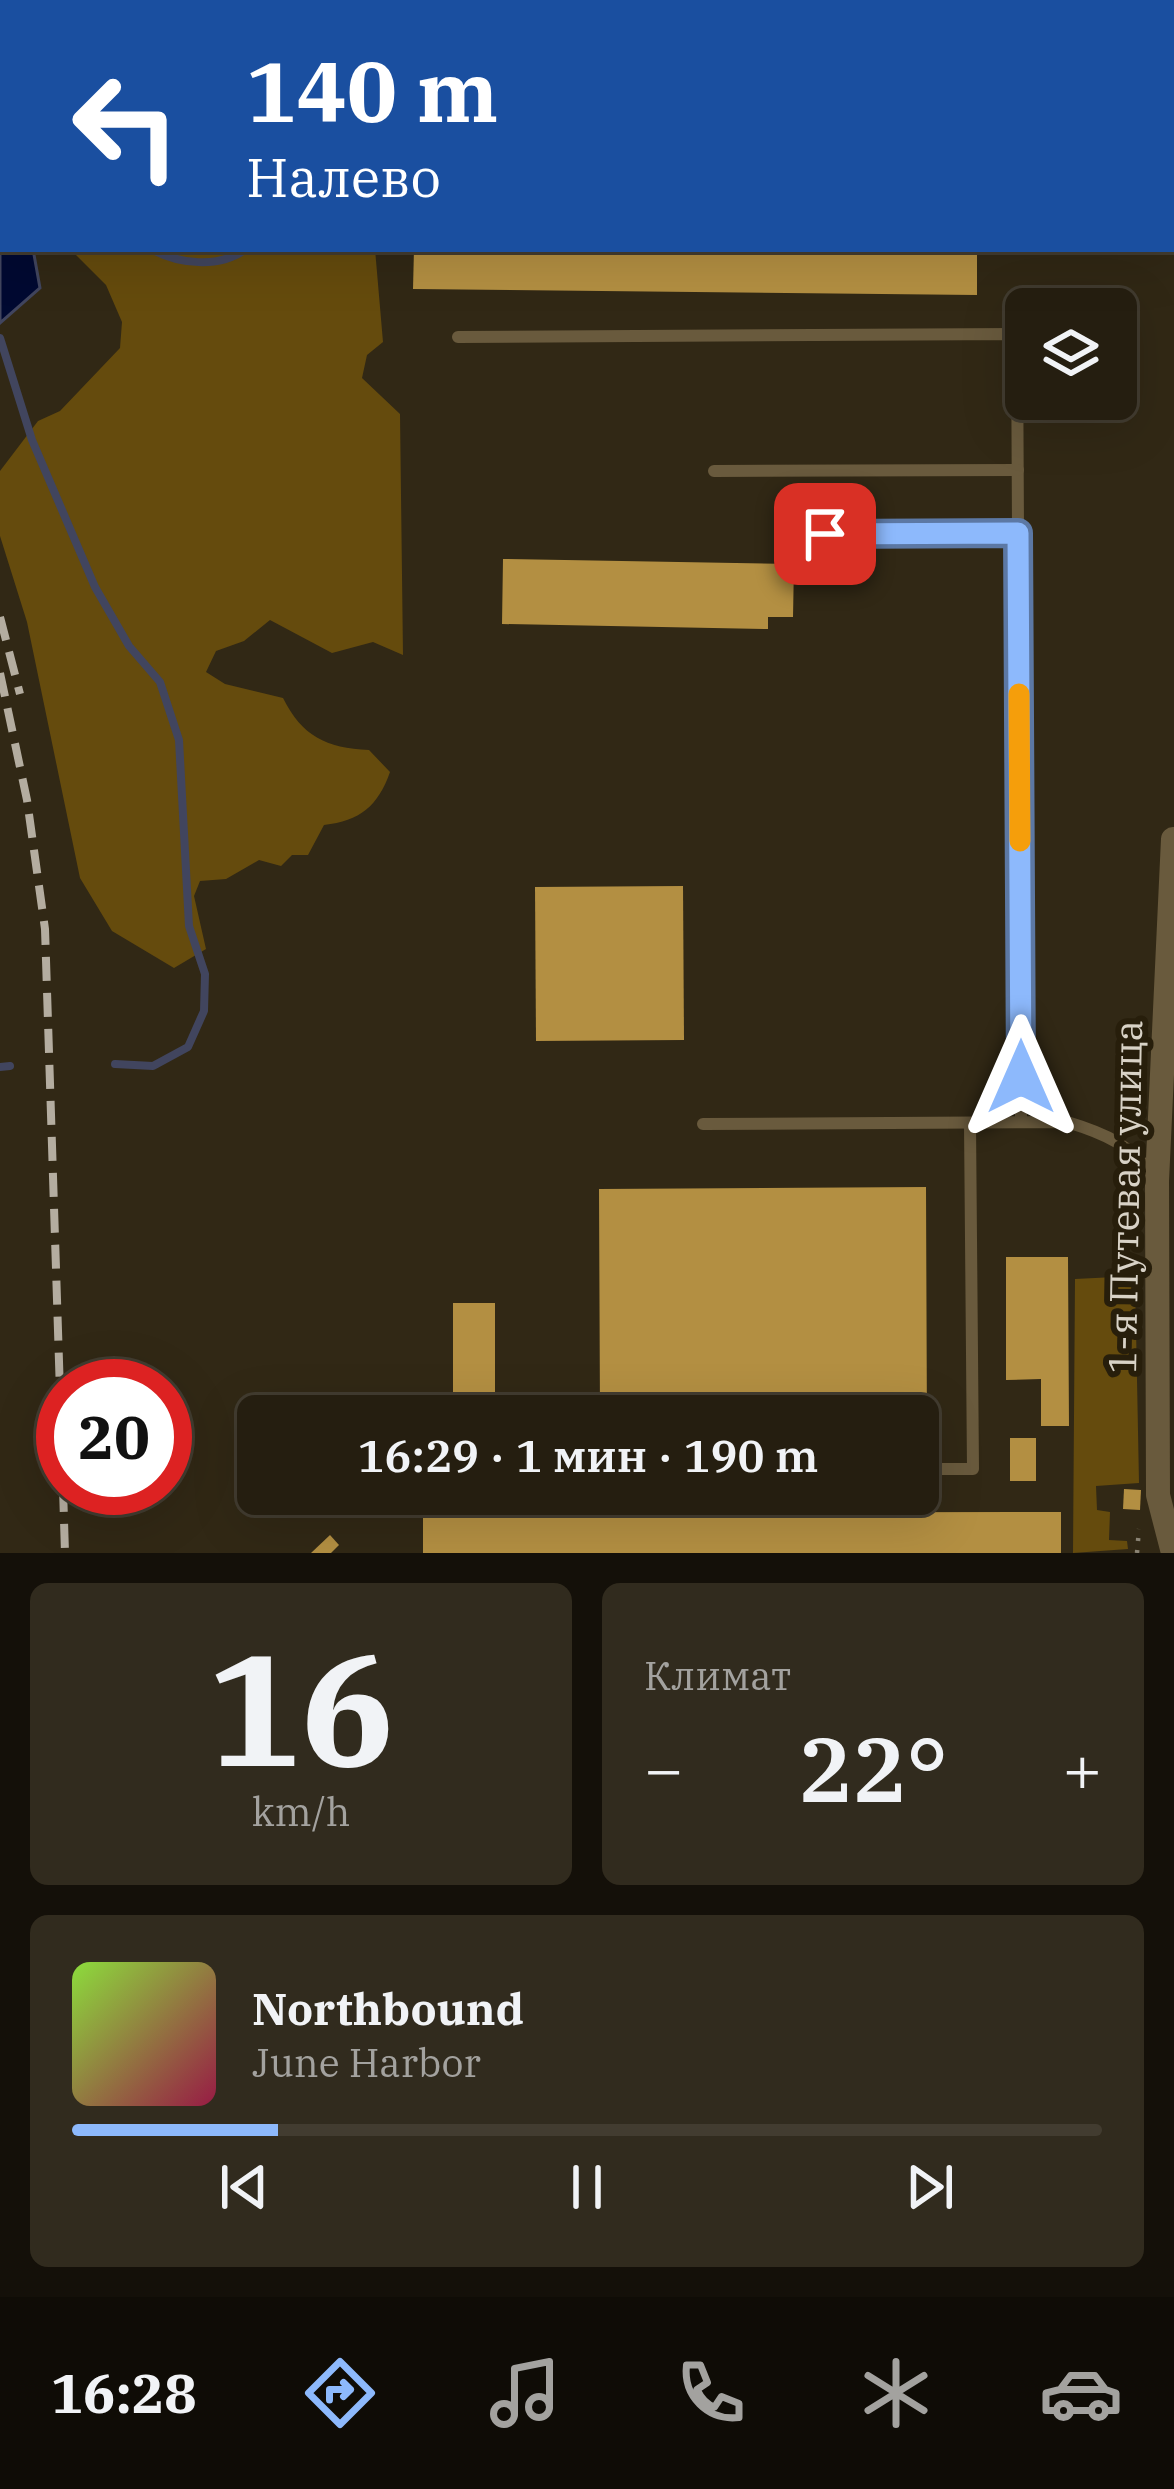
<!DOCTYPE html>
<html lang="ru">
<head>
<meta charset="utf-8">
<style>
	body { margin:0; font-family:"IBM Plex Serif",serif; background:#312b1e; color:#f1f3f6; height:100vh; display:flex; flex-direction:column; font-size:45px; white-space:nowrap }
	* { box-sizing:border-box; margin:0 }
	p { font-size:39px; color:#a3a29f }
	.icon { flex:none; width:66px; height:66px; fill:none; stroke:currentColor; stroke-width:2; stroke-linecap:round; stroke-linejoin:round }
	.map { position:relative; height:1553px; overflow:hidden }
	.sheet { display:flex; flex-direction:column; gap:30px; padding:30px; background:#141009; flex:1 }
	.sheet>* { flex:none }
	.top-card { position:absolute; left:0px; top:0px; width:1176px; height:252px; box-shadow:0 12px 48px #0002,0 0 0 3px #423c30; background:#1a4fa0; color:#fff; overflow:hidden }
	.fabs { position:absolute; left:1005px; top:288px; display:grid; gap:24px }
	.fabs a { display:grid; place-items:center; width:132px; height:132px; border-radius:18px; background:#251e10; box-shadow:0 12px 48px #0002,0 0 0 3px #423c30; font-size:60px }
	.speed { position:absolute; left:36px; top:1359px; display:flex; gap:24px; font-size:60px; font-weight:700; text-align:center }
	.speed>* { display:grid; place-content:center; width:156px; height:156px; border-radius:50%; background:#251e10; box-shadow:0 12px 48px #0002,0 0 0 3px #423c30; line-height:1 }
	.speed .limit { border:18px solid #d22; background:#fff; color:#111 }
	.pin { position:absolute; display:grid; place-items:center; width:102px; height:102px; color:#fff; margin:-51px; border-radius:24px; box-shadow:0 6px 18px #0006 }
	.me { position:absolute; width:132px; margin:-66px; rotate:0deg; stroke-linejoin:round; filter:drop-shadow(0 0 9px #0008) }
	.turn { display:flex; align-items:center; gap:42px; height:252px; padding:0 48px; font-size:54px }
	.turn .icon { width:156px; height:156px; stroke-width:2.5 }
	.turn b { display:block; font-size:84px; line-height:102px }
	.big { font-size:90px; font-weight:600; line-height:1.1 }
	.sheet .tile { flex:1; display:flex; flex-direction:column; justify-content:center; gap:18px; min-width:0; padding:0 42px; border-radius:18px; background:#312b1e }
	.sheet .dial { align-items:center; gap:0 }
	.dial b { font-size:156px; line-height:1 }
	.song { display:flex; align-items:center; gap:36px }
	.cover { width:144px; height:144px; border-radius:18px; background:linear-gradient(135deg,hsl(90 70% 55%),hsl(340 70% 35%)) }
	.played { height:12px; border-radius:6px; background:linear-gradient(90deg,#8db9fc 20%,#423c30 20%) }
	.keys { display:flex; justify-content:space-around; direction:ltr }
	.heat { display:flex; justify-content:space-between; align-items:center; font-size:66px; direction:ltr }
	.sheet .tiles { flex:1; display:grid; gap:30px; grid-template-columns:1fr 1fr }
	.tile:last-child { grid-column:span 2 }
	.trip { position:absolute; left:237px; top:1395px; width:702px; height:120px; border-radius:18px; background:#251e10; box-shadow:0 12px 48px #0002,0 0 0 3px #423c30; font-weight:600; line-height:120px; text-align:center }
	.dock { display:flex; height:192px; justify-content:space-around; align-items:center; background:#0f0c06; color:#a3a29f }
	.dock .icon { width:84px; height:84px }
	.dock .active { color:#8db9fc }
	.dock b { font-size:54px; color:#f1f3f6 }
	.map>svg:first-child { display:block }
</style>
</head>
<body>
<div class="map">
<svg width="1174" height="1553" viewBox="0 0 1174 1553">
	<rect width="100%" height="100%" fill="#312815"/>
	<!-- green -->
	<g fill="#654b0d">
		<polygon points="244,0 642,0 642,3 251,3"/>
		<polygon points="932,0 1174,0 1174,148 1173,3"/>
		<path d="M 70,249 L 375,249 L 383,342 L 367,355 L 362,378 L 400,414 L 403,655 L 373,642 L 332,653 L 270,620 L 244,641 L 216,651 L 206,672 L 225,684 L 283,698 C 302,736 326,748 369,750 L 390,772 C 378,806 360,821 324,825 L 308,855 L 292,855 L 281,866 L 259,860 L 226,879 L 200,881 L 194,896 L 206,949 L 174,968 L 112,931 L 80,878 L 27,622 L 0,536 L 0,471 L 38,421 L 60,411 L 120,348 L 122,322 L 106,285 Z"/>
		<polygon points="1135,1276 1139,1483 1096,1486 1097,1510 1110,1512 1109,1540 1127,1541 1128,1549 1073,1553 1075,1279"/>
	</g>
	<!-- water -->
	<polygon fill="#000931" stroke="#41455e" stroke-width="3" points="0,52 3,249 33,249 40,288 0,323"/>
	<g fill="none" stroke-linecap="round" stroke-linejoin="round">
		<!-- stream -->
		<g stroke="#41455e" stroke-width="8">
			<polyline points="244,0 245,3"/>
			<path d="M 151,249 C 178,264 219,269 246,249"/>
			<polyline points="0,338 32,440 95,587 129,646 160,682 179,740 189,926 205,974 204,1011 188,1047 153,1066 115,1064"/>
			<polyline points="0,1067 10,1066"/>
		</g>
	</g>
	<!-- building -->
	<g fill="#b38f42">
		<polygon points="414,249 977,249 977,295 413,289"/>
		<polygon points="503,559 794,564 793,617 768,617 768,629 502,624"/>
		<polygon points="683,886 684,1040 536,1041 535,887"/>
		<polygon points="926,1187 927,1435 918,1435 918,1416 600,1416 599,1189"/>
		<polygon points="1006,1257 1068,1257 1069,1426 1041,1426 1041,1379 1006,1380"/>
		<polygon points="453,1303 495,1303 495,1403 453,1404"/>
		<rect x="1010" y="1438" width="26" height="43"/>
		<polygon points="1124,1489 1141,1490 1140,1510 1123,1509"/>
		<polygon points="1061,1512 1061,1553 423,1553 423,1513"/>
		<polygon points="330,1535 339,1545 331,1553 311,1553"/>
	</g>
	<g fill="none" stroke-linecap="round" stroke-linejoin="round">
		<!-- path -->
		<g stroke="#8a8374" stroke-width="4.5" stroke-dasharray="3 9" stroke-linecap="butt">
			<polyline points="195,0 196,3"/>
			<polyline points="1082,0 1085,3"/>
			<polyline points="1173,152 1174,154"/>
			<polyline points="1137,1553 1139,1529"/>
		</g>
		<!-- lane -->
		<g stroke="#695a3d" stroke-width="12">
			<polyline points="458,337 1017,334 1021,1122"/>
			<polyline points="714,471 1018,470"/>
			<polyline points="825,534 1018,533"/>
			<path d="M 703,1124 L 1067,1122 C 1107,1134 1130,1145 1156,1178"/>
			<polyline points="918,1469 973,1469 970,1123"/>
		</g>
		<!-- street -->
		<polyline stroke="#695a3d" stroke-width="24" points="1173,839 1157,1181 1158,1495 1173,1553"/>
		<!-- rail -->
		<g stroke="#b4ada0" stroke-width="8" stroke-dasharray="24 12" stroke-linecap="butt">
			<polyline points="0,617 20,694"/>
			<polyline points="0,673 27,800 45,929 63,1485"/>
			<polyline points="63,1488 65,1553"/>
		</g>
	</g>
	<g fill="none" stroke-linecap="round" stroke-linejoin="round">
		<defs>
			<polyline id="route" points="825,534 1018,533 1021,1077"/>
		</defs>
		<!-- route casing -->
		<use href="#route" stroke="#5c78a4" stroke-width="30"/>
		<!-- route -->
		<use href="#route" stroke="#8db9fc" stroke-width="21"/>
		<!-- slow -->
		<polyline stroke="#f59e0b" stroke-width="21" points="1019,694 1020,841"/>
	</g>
	<g text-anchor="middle" stroke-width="12" stroke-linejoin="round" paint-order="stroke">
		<!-- street labels -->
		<g font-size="39" fill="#d8d2c6" stroke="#271e0b">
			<text transform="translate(1125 1197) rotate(-89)" y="14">1-я Путевая улица</text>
		</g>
	</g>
</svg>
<div class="fabs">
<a><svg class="icon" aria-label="layers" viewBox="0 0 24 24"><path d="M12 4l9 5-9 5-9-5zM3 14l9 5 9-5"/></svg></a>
</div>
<div class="speed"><div class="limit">20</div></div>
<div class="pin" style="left:825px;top:534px;background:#d93025"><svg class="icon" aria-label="arrive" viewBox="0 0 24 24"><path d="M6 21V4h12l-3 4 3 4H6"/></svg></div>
<svg class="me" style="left:1021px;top:1077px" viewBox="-20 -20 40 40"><path d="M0-17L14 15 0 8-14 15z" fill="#8db9fc" stroke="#fff" stroke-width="4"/></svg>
<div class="trip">16:29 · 1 мин · 190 m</div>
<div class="top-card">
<div class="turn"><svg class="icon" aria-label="left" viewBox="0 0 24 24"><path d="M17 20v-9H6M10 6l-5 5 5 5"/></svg><div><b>140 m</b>Налево</div></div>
</div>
</div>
<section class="sheet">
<div class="tiles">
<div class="tile dial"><b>16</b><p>km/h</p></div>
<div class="tile"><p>Климат</p>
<div class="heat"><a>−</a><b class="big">22°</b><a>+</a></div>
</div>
<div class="tile">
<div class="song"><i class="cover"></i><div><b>Northbound</b><p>June Harbor</p></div></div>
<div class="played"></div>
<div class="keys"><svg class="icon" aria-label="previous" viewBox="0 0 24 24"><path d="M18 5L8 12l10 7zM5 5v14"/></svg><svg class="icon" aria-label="pause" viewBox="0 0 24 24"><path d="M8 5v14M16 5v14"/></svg><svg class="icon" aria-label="next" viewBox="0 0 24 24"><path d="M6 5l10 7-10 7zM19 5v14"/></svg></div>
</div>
</div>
</section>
<nav class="dock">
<b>16:28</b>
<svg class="icon active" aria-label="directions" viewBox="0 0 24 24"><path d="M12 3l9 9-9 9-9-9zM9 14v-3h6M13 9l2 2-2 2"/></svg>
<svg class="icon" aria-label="music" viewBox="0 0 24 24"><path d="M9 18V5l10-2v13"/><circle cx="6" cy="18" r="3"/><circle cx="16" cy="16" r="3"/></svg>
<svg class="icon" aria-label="phone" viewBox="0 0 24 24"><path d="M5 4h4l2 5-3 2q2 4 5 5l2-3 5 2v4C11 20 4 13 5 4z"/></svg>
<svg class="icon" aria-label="climate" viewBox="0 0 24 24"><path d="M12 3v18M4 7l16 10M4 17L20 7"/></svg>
<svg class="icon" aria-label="car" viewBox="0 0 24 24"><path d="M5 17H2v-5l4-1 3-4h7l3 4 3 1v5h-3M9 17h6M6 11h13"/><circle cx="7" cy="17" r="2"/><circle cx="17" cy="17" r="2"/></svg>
</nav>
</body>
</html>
